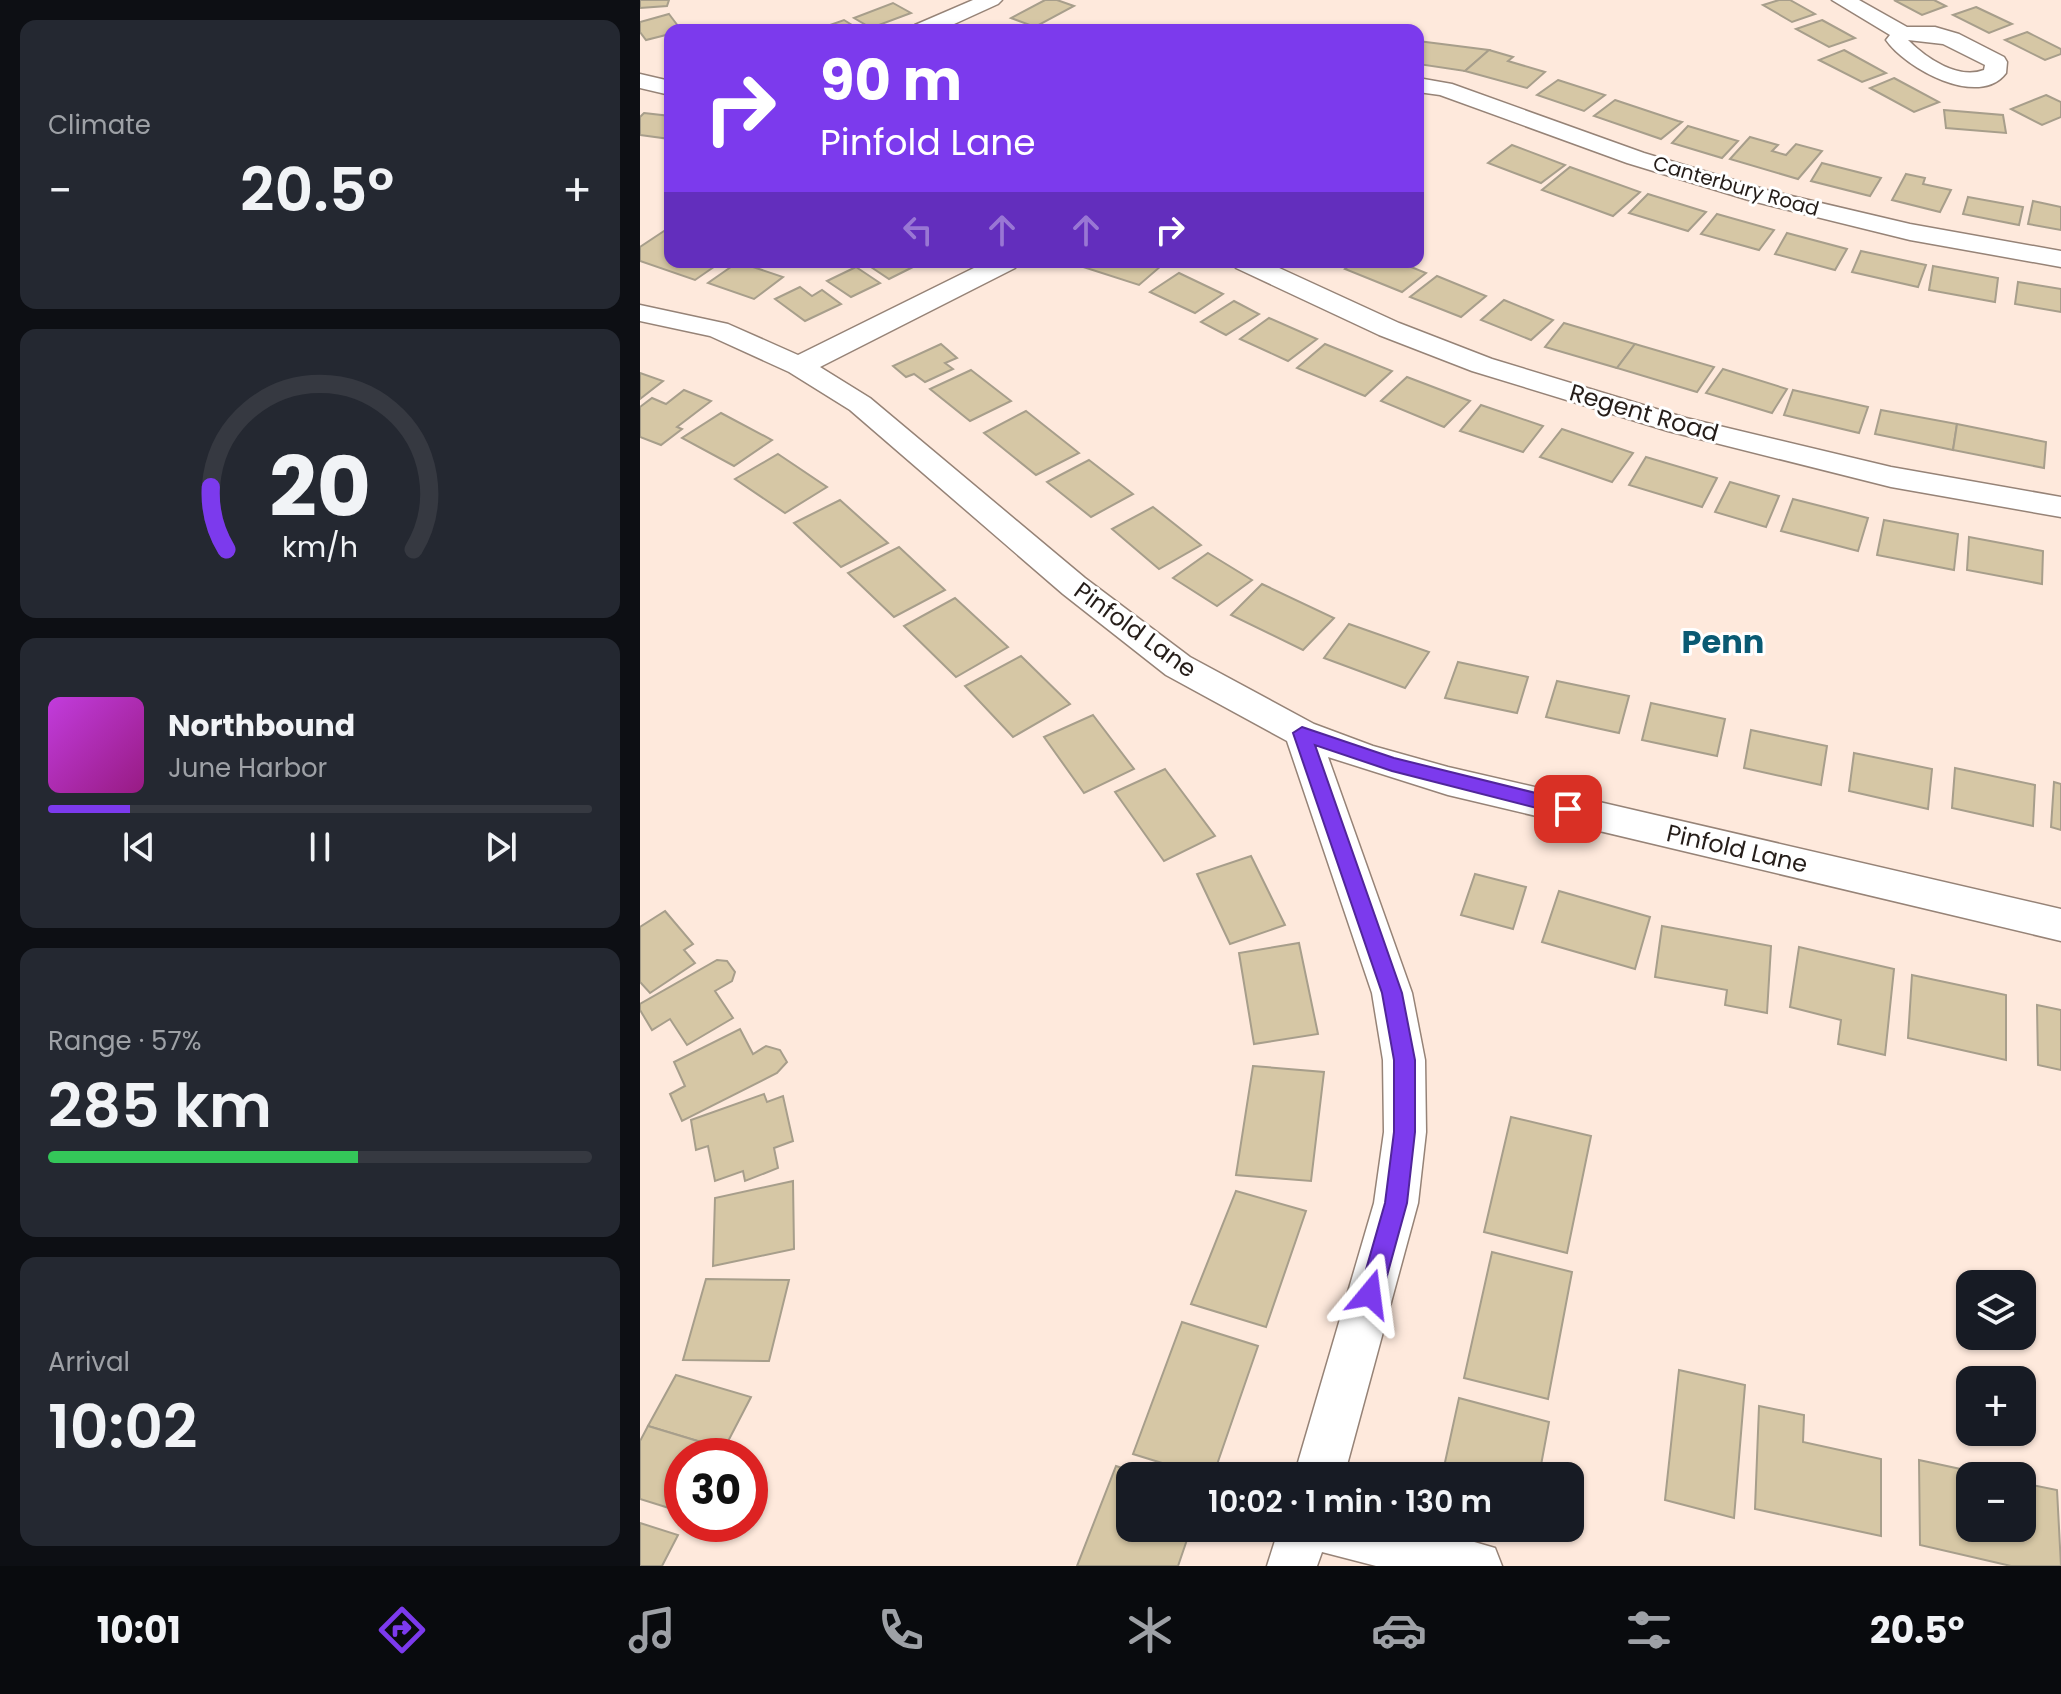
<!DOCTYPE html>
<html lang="en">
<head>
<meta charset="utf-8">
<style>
	body { margin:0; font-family:Poppins,sans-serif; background:#242831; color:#f1f3f6; height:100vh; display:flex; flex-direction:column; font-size:30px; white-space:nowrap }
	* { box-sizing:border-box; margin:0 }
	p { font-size:26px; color:#9ea1a6 }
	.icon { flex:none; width:44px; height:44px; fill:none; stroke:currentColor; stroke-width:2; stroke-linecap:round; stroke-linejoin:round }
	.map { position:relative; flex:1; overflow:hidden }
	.sheet { display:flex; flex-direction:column; gap:20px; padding:20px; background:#0d0f14; width:640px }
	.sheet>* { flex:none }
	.guide { position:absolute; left:24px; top:24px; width:760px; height:244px; border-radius:16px; box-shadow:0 2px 6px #0004; background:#7c3aed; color:#fff; overflow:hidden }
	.fabs { position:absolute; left:1316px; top:1270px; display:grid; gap:16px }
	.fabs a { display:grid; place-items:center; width:80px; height:80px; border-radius:16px; background:#171b24; box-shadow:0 2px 6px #0004; font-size:40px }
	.speed { position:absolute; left:24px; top:1438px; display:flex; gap:16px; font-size:40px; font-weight:700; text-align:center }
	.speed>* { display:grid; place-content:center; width:104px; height:104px; border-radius:50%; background:#171b24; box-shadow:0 2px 6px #0004; line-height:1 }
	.speed .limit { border:12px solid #d22; background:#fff; color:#111 }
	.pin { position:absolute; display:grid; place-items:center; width:68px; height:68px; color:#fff; margin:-34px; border-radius:16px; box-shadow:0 4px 12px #0006 }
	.me { position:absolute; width:88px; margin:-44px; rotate:16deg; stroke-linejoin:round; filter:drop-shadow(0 0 6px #0008) }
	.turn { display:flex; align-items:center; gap:28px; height:168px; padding:0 24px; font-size:36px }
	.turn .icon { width:104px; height:104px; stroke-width:2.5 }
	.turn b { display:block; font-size:56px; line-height:68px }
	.lanes { display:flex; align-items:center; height:76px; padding:0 24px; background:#0003; justify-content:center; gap:40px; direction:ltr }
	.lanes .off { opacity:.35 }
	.big { font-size:60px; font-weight:600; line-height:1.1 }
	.sheet .card { flex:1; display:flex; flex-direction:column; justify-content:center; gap:12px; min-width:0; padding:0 28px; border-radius:16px; background:#242831 }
	.sheet .dial { align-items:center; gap:0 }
	.dial svg { height:208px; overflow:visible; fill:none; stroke:#363941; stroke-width:7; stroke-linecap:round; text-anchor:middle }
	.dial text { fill:#f1f3f6; stroke:none }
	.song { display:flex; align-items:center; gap:24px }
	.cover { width:96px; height:96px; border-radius:12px; background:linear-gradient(135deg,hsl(290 70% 55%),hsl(310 70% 35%)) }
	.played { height:8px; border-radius:4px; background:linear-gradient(90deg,#7c3aed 15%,#363941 15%) }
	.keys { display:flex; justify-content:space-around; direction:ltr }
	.heat { display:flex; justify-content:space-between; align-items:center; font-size:44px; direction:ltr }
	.charge { height:12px; border-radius:6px; background:linear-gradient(90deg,#34c759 57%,#363941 0) }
	.trip { position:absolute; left:476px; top:1462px; width:468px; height:80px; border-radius:16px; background:#171b24; box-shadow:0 2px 6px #0004; font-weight:600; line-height:80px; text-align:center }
	.menu { display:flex; height:128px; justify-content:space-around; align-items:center; background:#090b0e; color:#9ea1a6 }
	.menu .icon { width:56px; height:56px }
	.menu .on { color:#7c3aed }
	.menu b { font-size:36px; color:#f1f3f6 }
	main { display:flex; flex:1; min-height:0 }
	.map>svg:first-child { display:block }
</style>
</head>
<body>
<main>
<section class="sheet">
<div class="card"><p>Climate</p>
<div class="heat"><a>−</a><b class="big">20.5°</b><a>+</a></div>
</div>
<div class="card dial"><svg viewBox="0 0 100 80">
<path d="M14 69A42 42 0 1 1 86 69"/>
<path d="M14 69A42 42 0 0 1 8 45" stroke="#7c3aed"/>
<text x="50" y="56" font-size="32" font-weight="700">20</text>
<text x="50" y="72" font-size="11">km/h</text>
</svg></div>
<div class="card">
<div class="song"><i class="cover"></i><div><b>Northbound</b><p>June Harbor</p></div></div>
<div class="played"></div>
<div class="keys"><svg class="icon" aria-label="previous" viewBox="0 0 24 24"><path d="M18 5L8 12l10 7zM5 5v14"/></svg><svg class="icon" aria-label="pause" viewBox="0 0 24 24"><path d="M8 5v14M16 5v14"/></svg><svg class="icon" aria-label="next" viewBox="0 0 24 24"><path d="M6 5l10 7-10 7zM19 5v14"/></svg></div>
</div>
<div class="card"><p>Range · 57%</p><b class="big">285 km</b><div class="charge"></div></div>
<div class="card"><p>Arrival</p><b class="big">10:02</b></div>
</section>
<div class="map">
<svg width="1421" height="1566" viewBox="0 0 1421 1566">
	<rect width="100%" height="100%" fill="#fee9dc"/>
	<!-- building -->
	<g fill="#d6c7a5" stroke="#a79e8b" stroke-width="2">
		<polygon points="0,0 29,0 27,6 0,8"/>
		<polygon points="405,0 417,0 434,6 395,27 371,18"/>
		<polygon points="1139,0 1150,0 1175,14 1152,22 1123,5"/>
		<polygon points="1254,0 1294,0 1306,6 1282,15"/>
		<polygon points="253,3 271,13 231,28 214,18"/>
		<polygon points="1336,7 1372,24 1349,33 1313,15"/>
		<polygon points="29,14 41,30 30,30 30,34 6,40 0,32 0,22"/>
		<polygon points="204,20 220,30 176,30"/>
		<polygon points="1182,20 1215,38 1189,47 1156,29"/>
		<polygon points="1387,32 1421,49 1421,54 1405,60 1365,40"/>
		<polygon points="778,41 849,50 825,71 778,64"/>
		<polygon points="849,50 873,57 868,61 905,72 887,88 825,71"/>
		<polygon points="1204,50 1246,73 1222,82 1179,60"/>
		<polygon points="1254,78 1299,102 1274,112 1230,88"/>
		<polygon points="918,80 965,95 944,111 897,95"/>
		<polygon points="1406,95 1421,102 1421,117 1402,125 1371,109"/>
		<polygon points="975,100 1038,121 1042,122 1021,139 954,116"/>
		<polygon points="1304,110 1363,115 1366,133 1306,128"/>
		<polygon points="4,113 30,116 30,139 0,135 0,117"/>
		<polygon points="1048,126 1098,141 1082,158 1032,143"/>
		<polygon points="1110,137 1138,145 1132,151 1146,155 1156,144 1182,151 1158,179 1090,159"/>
		<polygon points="872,145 925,165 901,183 848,163"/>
		<polygon points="1182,163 1241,178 1230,196 1171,181"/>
		<polygon points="930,167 1000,192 973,216 902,190"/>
		<polygon points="1266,174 1285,178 1283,184 1311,190 1300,212 1252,200"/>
		<polygon points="1008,194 1066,212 1048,231 989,213"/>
		<polygon points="1328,197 1383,207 1379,225 1323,214"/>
		<polygon points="1393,201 1421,207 1421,230 1388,224"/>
		<polygon points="1077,214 1134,230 1119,250 1061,234"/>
		<polygon points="30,227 30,262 81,262 55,280 0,261 0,247"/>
		<polygon points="1147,233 1207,249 1195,270 1135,254"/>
		<polygon points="1221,251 1286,265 1278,287 1212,272"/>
		<polygon points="98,262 143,277 114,299 68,283"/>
		<polygon points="273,262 277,265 249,279 225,263"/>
		<polygon points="436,262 508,262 521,266 499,285 434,264"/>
		<polygon points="714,262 759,262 786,273 762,292 705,269"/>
		<polygon points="1293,266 1358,278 1355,302 1289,290"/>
		<polygon points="216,267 240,283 211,297 187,281"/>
		<polygon points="539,273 583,294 555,313 510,292"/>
		<polygon points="797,276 846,296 821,317 770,297"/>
		<polygon points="1378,282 1421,289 1421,312 1375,304"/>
		<polygon points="160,287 172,296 182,290 201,304 165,321 135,299"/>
		<polygon points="864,300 913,320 891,340 841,320"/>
		<polygon points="594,301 619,314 586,335 561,322"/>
		<polygon points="629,318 677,339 648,361 600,339"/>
		<polygon points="924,323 995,344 977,368 905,347"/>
		<polygon points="301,344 317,358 305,363 313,369 285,382 274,374 266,377 253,366"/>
		<polygon points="685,344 752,371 725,396 657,368"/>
		<polygon points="995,344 1074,367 1057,392 977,368"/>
		<polygon points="1083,369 1147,389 1132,413 1066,393"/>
		<polygon points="331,370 371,401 330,421 290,389"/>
		<polygon points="0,373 23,381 0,399"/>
		<polygon points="767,377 830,401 804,427 741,401"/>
		<polygon points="44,390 71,401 37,427 42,429 21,445 0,437 0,407 12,398 26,404"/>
		<polygon points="1153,390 1228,407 1219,433 1144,415"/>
		<polygon points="841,405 903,426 883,452 820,431"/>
		<polygon points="1241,410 1317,424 1313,450 1235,434"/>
		<polygon points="386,411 439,453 396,475 344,433"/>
		<polygon points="81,413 132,440 94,466 42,438"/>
		<polygon points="1317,424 1406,442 1404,468 1313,450"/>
		<polygon points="922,429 993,453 972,482 900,457"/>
		<polygon points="138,454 187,487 145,513 95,479"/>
		<polygon points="1006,457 1077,478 1062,507 989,485"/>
		<polygon points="449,460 493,494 451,517 407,482"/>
		<polygon points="1090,482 1139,496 1126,527 1075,512"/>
		<polygon points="1153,499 1228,518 1218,551 1141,531"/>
		<polygon points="200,500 248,543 201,567 154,523"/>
		<polygon points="513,507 561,545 519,569 472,529"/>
		<polygon points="1244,520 1318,534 1314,570 1237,555"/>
		<polygon points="1329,537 1403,551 1402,584 1327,570"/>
		<polygon points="259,547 305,590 254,617 208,573"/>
		<polygon points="568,553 612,580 577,606 533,578"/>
		<polygon points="622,584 694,618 663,650 591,615"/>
		<polygon points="315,598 368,647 316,677 264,626"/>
		<polygon points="709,624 789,652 765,688 684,658"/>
		<polygon points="381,656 430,704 373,737 325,686"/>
		<polygon points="818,662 888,677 877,713 805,698"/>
		<polygon points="917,681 989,696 979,733 906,717"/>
		<polygon points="1011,703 1085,719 1077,756 1002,740"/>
		<polygon points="453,715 494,769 444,793 404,737"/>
		<polygon points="1111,730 1187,746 1181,785 1104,768"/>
		<polygon points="1214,753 1292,769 1288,809 1209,791"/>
		<polygon points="1315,768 1395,785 1393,826 1312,808"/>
		<polygon points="525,769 575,836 524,861 475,792"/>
		<polygon points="1414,782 1421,784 1421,830 1411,827"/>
		<polygon points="611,856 645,925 590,944 557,874"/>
		<polygon points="835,874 886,887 873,929 821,915"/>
		<polygon points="919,891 1010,917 995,969 902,942"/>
		<polygon points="25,911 53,944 44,950 55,963 10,993 0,982 0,927"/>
		<polygon points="1022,926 1131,946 1127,1013 1085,1005 1087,990 1015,977"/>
		<polygon points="659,943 678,1034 614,1044 599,953"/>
		<polygon points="1159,947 1254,969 1245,1055 1198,1044 1201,1020 1150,1007"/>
		<polygon points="77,960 87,961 95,972 92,981 75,991 93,1018 47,1045 30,1019 12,1030 0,1010 0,1004"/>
		<polygon points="1272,975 1366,995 1366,1060 1268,1038"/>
		<polygon points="1397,1005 1421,1010 1421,1070 1398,1065"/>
		<polygon points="100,1029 113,1054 126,1046 140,1050 147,1062 137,1073 42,1121 30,1094 45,1086 34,1062"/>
		<polygon points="613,1066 684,1072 671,1181 596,1175"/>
		<polygon points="124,1094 127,1102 143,1096 153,1141 134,1148 138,1168 105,1181 103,1171 75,1181 68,1146 56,1150 51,1120"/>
		<polygon points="871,1117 951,1136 927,1253 844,1232"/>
		<polygon points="153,1181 154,1249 73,1266 75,1198"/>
		<polygon points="596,1191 666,1211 626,1327 551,1304"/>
		<polygon points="852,1252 932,1272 908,1399 824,1378"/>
		<polygon points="66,1279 149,1280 129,1361 43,1360"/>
		<polygon points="542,1322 618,1346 573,1476 564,1476 493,1454"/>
		<polygon points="1039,1370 1105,1385 1094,1518 1025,1500"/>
		<polygon points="36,1375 111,1397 84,1449 8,1426"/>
		<polygon points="819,1398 909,1422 899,1476 802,1476"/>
		<polygon points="1119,1406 1164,1415 1163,1442 1241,1459 1241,1536 1115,1509"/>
		<polygon points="8,1426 84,1449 81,1456 42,1456 42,1495 37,1494 29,1508 0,1499 0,1441"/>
		<polygon points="1279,1460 1353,1476 1330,1476 1330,1528 1382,1528 1382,1483 1417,1490 1421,1566 1371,1566 1280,1545"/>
		<polygon points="476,1466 506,1476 490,1476 490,1528 551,1528 538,1566 437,1566"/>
		<polygon points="0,1523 38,1535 22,1566 0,1566"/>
	</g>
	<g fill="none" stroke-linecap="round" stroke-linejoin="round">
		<defs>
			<g id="minor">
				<polygon points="333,0 362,0 358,4 301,30 272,30 275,25"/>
				<path d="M 1192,0 L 1219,0 L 1267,27 L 1295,27 L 1319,34 L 1364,57 L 1367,62 L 1366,73 C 1339,109 1265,68 1246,40 L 1250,35 ZM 1268,40 L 1303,44 L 1345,65 L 1344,70 C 1318,80 1286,58 1268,40 Z"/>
				<polygon points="0,74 30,81 30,95 0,88"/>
				<polygon points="778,78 812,84 1004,153 1130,191 1270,224 1421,251 1421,267 1270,240 1112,201 987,163 800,95 778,92"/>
				<polygon points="346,262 379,262 375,268 180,367 230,398 445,578 550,657 674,724 733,746 808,767 1421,909 1421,941 808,795 688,757 772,993 785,1060 786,1132 778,1203 704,1476 654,1476 734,1203 744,1132 743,1060 732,993 647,741 526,675 423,594 210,410 149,372 70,336 0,321 0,305 88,324 158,355"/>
				<polygon points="592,262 626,262 759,323 852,359 1046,418 1251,467 1421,497 1421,517 1251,487 1028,431 832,371 739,335 596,268"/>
				<polygon points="639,1528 786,1528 855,1548 862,1566 736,1566 682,1552 677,1566 627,1566"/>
			</g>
		</defs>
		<!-- minor casing -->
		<use href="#minor" stroke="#968377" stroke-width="3"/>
		<!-- minor -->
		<use href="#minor" fill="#fff" fill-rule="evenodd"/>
	</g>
	<!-- route -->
	<polygon fill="#7c3aed" stroke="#51269a" stroke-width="2" points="662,727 754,758 928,801 937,809 928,816 752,771 675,745 762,993 775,1060 775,1132 767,1203 742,1294 739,1302 730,1305 722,1302 719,1294 745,1203 754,1132 754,1060 742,993 653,733"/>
	<g text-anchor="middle" stroke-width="6" stroke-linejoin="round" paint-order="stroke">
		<!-- far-street labels -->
		<g font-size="20" fill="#251d19" stroke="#fff">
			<text transform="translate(1096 186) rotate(16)" y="7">Canterbury Road</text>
		</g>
		<!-- street labels -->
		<g font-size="24" fill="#251d19" stroke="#fff">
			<text transform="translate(1004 413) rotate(16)" y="8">Regent Road</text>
			<text transform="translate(495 630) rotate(36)" y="8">Pinfold Lane</text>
			<text transform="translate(1097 849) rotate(13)" y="8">Pinfold Lane</text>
		</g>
		<!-- district labels -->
		<g font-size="32" font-weight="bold" fill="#0a5a73" stroke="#fff">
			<text x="1083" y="653">Penn</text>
		</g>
	</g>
</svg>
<div class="fabs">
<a><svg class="icon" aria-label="layers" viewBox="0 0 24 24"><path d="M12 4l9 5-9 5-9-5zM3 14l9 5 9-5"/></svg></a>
<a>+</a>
<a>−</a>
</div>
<div class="speed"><div class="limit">30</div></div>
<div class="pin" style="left:928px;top:809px;background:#d93025"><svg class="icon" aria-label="arrive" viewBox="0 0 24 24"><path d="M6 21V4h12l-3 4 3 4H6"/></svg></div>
<svg class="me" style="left:730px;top:1294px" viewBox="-20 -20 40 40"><path d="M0-17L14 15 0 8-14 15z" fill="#7c3aed" stroke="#fff" stroke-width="4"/></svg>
<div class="trip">10:02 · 1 min · 130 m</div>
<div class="guide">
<div class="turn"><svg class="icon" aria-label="right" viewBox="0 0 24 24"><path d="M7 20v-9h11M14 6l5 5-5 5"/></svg><div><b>90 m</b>Pinfold Lane</div></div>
<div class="lanes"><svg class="icon off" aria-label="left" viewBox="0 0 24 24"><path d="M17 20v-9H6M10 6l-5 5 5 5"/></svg><svg class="icon off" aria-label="ahead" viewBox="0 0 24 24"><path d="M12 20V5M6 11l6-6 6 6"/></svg><svg class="icon off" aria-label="ahead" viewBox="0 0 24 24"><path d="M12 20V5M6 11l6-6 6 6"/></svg><svg class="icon" aria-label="right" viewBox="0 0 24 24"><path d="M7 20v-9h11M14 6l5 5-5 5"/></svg></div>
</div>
</div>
</main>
<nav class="menu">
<b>10:01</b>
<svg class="icon on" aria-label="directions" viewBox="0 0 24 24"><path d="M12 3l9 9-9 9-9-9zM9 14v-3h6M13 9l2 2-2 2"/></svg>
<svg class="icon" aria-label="music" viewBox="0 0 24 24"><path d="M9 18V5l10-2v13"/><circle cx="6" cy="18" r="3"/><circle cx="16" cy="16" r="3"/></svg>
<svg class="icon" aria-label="phone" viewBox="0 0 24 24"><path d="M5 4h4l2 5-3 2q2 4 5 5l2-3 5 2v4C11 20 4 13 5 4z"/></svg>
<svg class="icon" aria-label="climate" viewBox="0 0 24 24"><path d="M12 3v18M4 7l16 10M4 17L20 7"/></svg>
<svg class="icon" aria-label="car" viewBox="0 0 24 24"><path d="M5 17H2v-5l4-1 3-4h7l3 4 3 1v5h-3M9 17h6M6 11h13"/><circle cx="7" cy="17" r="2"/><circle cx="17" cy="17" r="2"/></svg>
<svg class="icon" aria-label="filters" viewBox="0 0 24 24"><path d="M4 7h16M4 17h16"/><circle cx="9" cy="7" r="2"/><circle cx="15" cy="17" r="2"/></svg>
<b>20.5°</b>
</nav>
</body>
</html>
